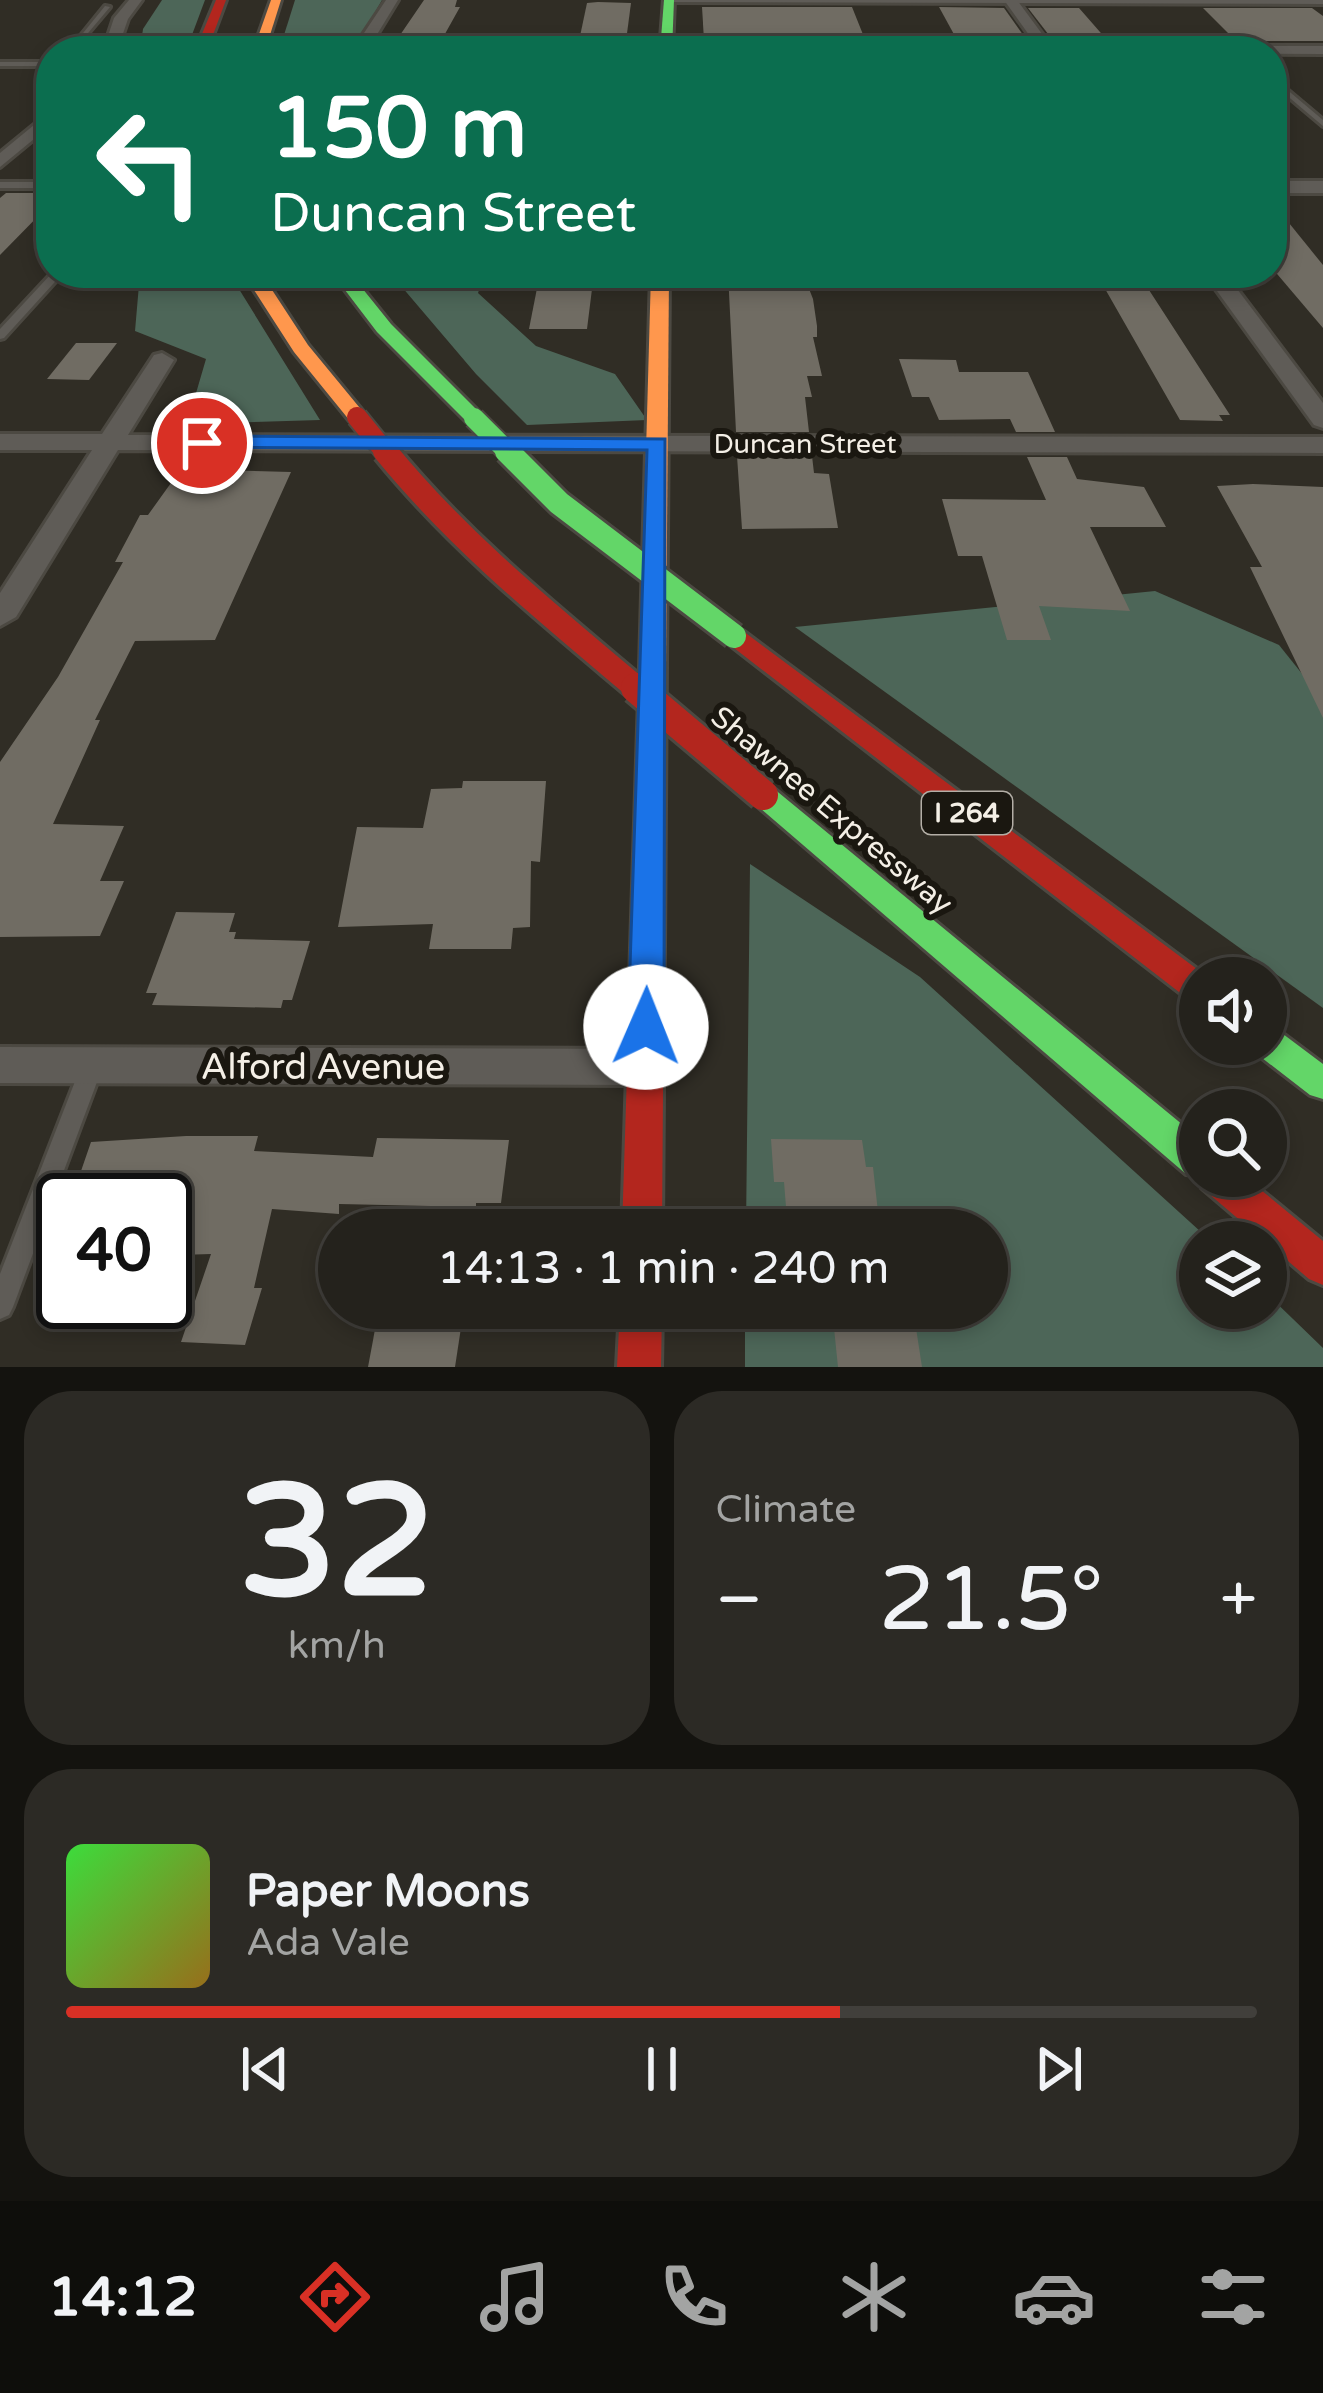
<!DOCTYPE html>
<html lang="en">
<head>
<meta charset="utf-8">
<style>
	body { margin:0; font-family:"Varela Round",sans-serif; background:#2c2a25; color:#f1f3f6; height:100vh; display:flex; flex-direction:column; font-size:45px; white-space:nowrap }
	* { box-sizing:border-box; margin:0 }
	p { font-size:39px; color:#a3a4a3 }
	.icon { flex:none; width:66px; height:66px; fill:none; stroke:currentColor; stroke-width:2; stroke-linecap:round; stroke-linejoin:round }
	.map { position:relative; height:1367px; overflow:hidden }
	.panel { display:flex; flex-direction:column; gap:24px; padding:24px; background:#14130f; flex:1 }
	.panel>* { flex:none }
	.guide { position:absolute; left:36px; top:36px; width:1251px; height:252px; border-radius:48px; box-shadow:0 6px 18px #0003,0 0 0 3px #413f3b; background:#0b6e4f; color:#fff; overflow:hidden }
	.controls { position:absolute; left:1179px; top:957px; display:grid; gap:24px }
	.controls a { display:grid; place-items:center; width:108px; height:108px; border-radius:50%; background:#24221c; box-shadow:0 6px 18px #0003,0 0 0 3px #413f3b; font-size:60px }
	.speed { position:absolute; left:36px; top:1173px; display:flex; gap:24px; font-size:60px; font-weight:700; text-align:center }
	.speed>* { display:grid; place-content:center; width:156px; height:156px; border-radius:50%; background:#24221c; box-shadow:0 6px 18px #0003,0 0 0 3px #413f3b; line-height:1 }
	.speed .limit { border:6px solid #111; border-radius:18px; background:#fff; color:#111 }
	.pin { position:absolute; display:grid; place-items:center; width:102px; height:102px; color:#fff; margin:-51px; border:6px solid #fff; border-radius:50%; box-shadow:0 3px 12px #0007 }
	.me { position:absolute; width:132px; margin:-66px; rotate:1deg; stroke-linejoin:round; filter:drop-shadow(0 0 9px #0008) }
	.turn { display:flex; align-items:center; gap:42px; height:252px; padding:0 36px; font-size:54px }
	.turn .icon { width:156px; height:156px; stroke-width:2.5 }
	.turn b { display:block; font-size:84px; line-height:102px }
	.big { font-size:90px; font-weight:600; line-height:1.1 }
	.panel .card { flex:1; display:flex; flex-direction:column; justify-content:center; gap:18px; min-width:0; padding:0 42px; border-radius:48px; background:#2c2a25 }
	.panel .dial { align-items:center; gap:0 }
	.dial b { font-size:156px; line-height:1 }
	.song { display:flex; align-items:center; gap:36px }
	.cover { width:144px; height:144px; border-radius:18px; background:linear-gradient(135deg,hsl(120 70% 55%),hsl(40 70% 35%)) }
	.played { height:12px; border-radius:6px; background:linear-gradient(90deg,#d93025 65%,#413f3b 65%) }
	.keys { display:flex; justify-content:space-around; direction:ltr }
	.heat { display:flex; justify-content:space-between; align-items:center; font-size:66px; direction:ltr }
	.panel .tiles { flex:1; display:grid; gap:24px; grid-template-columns:1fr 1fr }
	.card:last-child { grid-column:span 2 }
	.trip { position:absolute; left:318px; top:1209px; width:690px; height:120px; border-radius:60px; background:#24221c; box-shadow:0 6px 18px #0003,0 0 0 3px #413f3b; font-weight:600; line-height:120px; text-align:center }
	.tab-bar { display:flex; height:192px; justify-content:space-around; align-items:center; background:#0e0e0b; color:#a3a4a3 }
	.tab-bar .icon { width:84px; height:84px }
	.tab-bar .selected { color:#d93025 }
	.tab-bar b { font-size:54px; color:#f1f3f6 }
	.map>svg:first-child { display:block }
</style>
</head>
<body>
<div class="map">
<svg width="1323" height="1367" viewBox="0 0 1323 1367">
	<rect width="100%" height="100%" fill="#302d25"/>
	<!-- forest -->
	<g fill="#4d6658">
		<polygon points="162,0 205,0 186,51 140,51 143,29"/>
		<polygon points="295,0 382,0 353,51 279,51"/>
		<polygon points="140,273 229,273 320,420 187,424 206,359 135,331"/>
		<polygon points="390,273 485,273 478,293 536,346 615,374 647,420 527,425 476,374"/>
		<polygon points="1155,591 1279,645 1323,700 1323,1008 795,627"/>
		<polygon points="750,864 920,977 1212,1242 1200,1242 1200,1308 1266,1308 1266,1293 1323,1348 1323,1367 745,1367 745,1308 987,1308 987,1230 746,1230"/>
	</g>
	<!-- building -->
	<g fill="#706c63">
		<polygon points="424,0 457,0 455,7 460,7 441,41 396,41"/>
		<polygon points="598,2 631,3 626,41 579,41 587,3"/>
		<polygon points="702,7 852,7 864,37 704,40"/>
		<polygon points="939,7 1004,8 1026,39 956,38"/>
		<polygon points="1028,8 1079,8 1107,40 1052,39"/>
		<polygon points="1203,8 1312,8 1323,16 1323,41 1236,41"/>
		<polygon points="6,193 51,193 51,203 0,255 0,198"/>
		<polygon points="1272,202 1323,265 1323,328 1272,268"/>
		<polygon points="540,273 594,273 587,329 529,329"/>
		<polygon points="728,273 794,273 795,281 806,281 813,299 817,326 817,337 813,337 822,376 807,376 812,397 805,397 809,432 736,432"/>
		<polygon points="1096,273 1138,273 1230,415 1219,415 1223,421 1180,420"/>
		<polygon points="76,343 117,343 89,380 47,379"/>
		<polygon points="899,359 956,360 959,372 1028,372 1055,432 1016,432 1010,419 939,420 929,397 912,397"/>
		<polygon points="737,456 812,456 814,473 829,474 838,528 742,529"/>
		<polygon points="1027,457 1067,457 1077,479 1144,487 1166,527 1090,527 1130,611 1039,606 1051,640 1007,640 982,556 958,556 942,499 1046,500"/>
		<polygon points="181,469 291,472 215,640 135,641 95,720 100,720 53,824 124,826 100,881 124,881 100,936 0,937 0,762 58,677 123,562 115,562 140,515 148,515"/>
		<polygon points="1253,484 1323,487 1323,718 1250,567 1262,567 1217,486"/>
		<polygon points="463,781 546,781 540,862 531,861 530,927 513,928 511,949 429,949 433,924 338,927 357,827 423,828 431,789 462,788"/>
		<polygon points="176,912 235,913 229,932 236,932 234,939 310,941 292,1000 283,1000 281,1008 152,1005 157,993 146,993"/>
		<polygon points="186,1136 258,1136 254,1151 373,1157 377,1138 509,1140 501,1203 476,1203 476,1207 339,1204 339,1214 272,1209 254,1288 262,1288 245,1345 181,1342 211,1254 179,1255 187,1224 165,1224 165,1200 71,1200 91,1142"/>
		<polygon points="771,1139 862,1140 866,1167 873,1167 880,1230 800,1230 797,1207 786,1207 784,1182 774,1182"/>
		<polygon points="379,1308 464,1308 455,1367 368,1367"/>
		<polygon points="834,1328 916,1328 922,1367 838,1367"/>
	</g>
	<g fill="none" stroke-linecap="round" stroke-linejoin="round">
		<defs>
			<g id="lane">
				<polygon points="666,0 1323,0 1323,4 669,2"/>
				<polygon points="105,6 110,7 83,39 112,40 115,44 75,43"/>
				<rect x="0" y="62" width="51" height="4"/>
				<polygon points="1272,77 1323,120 1323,126 1272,83"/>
				<rect x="0" y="182" width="51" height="6"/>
				<polygon points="52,273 63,273 4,338 0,339 0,329"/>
				<polygon points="92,1057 100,1060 103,1066 13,1307 9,1315 0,1319 0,1274 81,1066 84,1060"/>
			</g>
			<g id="street">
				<polygon points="129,0 142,0 128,19 117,51 103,51 114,18"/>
				<polygon points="386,0 398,0 370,46 1037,46 1004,0 1017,0 1051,46 1323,46 1323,54 352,51"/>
				<polygon points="51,111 51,125 0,167 0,153"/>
				<rect x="1272" y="181" width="51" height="12"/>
				<polygon points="1204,273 1225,273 1323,403 1323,428 1314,425"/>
				<polygon points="162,353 174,360 128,435 1323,437 1323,453 118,450 16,617 0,626 0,593 92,450 0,450 0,434 102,434 154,355"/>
				<polygon points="0,1047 645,1049 661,1054 667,1067 661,1080 645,1085 0,1083"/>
			</g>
			<g id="fast">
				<polygon points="664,0 674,0 672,51 660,51"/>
				<polygon points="332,273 350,273 391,324 481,414 481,422 467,422 377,332"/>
				<polygon points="763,785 773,788 1200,1139 1200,1176 1207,1176 1186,1174 753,802 748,795 753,788"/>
				<polygon points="1266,1027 1279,1031 1323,1064 1323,1099 1310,1095 1253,1051 1250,1044 1266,1044"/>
			</g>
			<g id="slow">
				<polygon points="271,0 281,0 265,51 253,51"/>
				<polygon points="243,273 261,273 308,345 364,413 364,421 350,421 294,352"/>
				<polygon points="651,273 669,273 666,666 653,674 640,666"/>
			</g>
			<g id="jam">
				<polygon points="216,0 226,0 207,51 195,51"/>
				<polygon points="734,628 743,631 1209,978 1200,978 1200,1003 1188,999 725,641 721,636"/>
				<polygon points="653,658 666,666 662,1230 622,1230 640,666"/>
				<polygon points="1200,1169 1200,1176 1244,1176 1323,1241 1323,1285 1309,1279 1202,1188 1197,1176"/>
				<polygon points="620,1308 662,1308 661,1367 617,1367"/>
			</g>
		</defs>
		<!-- lane casing -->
		<use href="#lane" stroke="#4c4942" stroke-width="6"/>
		<!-- street casing -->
		<use href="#street" stroke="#4c4942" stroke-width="6"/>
		<!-- fast casing -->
		<use href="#fast" stroke="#4c4942" stroke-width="6"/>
		<!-- slow casing -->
		<use href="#slow" stroke="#4c4942" stroke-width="6"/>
		<!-- jam casing -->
		<use href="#jam" stroke="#4c4942" stroke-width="6"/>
		<!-- lane -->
		<use href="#lane" fill="#5f5c57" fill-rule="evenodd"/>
		<!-- street -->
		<use href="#street" fill="#5f5c57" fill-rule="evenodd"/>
		<!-- fast -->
		<use href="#fast" fill="#63d668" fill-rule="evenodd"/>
		<!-- slow -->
		<use href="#slow" fill="#ff974d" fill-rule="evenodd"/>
		<!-- jam -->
		<use href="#jam" fill="#b3261e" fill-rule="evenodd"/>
		<defs>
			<polyline id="fast-bridge-far1" points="474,418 510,454"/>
			<polyline id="fast-bridge" points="507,451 559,503 734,636"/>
			<polyline id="jam-bridge-far2" points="357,417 387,454"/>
			<path id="jam-bridge-far1" d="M 385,451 C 460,543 550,615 640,691"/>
			<polyline id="jam-bridge" points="636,688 763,795"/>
		</defs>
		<!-- fast-bridge-far1 casing -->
		<use href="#fast-bridge-far1" stroke="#4c4942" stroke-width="24" stroke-linecap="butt"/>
		<!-- fast-bridge casing -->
		<use href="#fast-bridge" stroke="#4c4942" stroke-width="30" stroke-linecap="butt"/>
		<!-- jam-bridge-far2 casing -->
		<use href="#jam-bridge-far2" stroke="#4c4942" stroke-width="24" stroke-linecap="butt"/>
		<!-- jam-bridge-far1 casing -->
		<use href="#jam-bridge-far1" stroke="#4c4942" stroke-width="30" stroke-linecap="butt"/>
		<!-- jam-bridge casing -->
		<use href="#jam-bridge" stroke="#4c4942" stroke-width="36" stroke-linecap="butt"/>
		<!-- fast-bridge-far1 -->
		<use href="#fast-bridge-far1" stroke="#63d668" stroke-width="20"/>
		<!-- fast-bridge -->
		<use href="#fast-bridge" stroke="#63d668" stroke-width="24"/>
		<!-- jam-bridge-far2 -->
		<use href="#jam-bridge-far2" stroke="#b3261e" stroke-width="20"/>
		<!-- jam-bridge-far1 -->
		<use href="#jam-bridge-far1" stroke="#b3261e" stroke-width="24"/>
		<!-- jam-bridge -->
		<use href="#jam-bridge" stroke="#b3261e" stroke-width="30"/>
	</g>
	<!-- route -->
	<polygon fill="#1a73e8" stroke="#114b97" stroke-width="3" points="202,436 665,439 664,1027 659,1037 646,1041 634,1037 628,1027 647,450 194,447 191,443"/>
	<g text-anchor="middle" stroke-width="12" stroke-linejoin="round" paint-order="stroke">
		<!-- far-street labels -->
		<g font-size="27" fill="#f4efe6" stroke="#1a1710">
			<text x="805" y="453">Duncan Street</text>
		</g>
		<!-- shield labels -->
		<rect fill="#1a1710" stroke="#b3aea6" stroke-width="3" x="922" y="792" width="90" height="42" rx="9"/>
		<g font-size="27" font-weight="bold" fill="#f4efe6">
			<text x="967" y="822">I 264</text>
		</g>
		<!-- street labels -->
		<g font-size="30" fill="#f4efe6" stroke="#1a1710">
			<text transform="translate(832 810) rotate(40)" y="10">Shawnee Expressway</text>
		</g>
		<!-- near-street labels -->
		<g font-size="36" fill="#f4efe6" stroke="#1a1710">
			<text x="323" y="1079">Alford Avenue</text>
		</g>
	</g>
</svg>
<div class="controls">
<a><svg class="icon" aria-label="sound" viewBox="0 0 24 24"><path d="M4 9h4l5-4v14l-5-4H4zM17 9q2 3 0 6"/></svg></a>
<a><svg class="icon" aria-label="search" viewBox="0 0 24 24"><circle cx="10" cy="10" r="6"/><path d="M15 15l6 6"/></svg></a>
<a><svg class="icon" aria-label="layers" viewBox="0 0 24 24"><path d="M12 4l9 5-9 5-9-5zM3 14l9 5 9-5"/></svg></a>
</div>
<div class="speed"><div class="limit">40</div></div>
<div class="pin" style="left:202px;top:443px;background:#d93025"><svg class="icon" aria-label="arrive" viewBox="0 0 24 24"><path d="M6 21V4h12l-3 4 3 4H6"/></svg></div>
<svg class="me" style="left:646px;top:1027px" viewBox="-20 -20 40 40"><circle r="19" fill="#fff"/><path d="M0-13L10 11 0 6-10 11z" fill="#1a73e8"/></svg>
<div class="trip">14:13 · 1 min · 240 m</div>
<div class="guide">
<div class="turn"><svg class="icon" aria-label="left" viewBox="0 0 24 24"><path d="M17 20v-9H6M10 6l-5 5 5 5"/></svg><div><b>150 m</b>Duncan Street</div></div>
</div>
</div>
<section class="panel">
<div class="tiles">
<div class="card dial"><b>32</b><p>km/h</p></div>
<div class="card"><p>Climate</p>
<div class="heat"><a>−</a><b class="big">21.5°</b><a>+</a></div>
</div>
<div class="card">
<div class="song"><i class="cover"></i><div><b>Paper Moons</b><p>Ada Vale</p></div></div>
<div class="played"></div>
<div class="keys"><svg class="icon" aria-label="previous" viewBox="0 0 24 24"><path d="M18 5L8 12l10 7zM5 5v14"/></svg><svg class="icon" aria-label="pause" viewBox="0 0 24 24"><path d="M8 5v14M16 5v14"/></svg><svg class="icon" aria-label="next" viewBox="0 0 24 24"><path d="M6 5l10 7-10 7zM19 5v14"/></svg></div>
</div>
</div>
</section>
<nav class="tab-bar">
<b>14:12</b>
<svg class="icon selected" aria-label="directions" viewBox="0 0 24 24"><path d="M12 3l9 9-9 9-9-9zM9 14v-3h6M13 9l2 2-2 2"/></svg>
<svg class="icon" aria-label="music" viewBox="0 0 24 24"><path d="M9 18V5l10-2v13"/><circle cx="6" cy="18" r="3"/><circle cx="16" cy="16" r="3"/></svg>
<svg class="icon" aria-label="phone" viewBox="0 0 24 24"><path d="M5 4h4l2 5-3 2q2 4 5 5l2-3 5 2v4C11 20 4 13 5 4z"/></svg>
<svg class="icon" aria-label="climate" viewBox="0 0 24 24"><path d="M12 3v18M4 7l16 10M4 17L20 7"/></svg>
<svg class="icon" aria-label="car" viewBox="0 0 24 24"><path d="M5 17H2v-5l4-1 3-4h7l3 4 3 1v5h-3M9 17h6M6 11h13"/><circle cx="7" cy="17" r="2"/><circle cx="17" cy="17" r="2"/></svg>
<svg class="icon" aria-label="filters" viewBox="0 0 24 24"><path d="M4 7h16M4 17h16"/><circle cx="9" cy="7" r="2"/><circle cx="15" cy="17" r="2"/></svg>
</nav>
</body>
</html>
